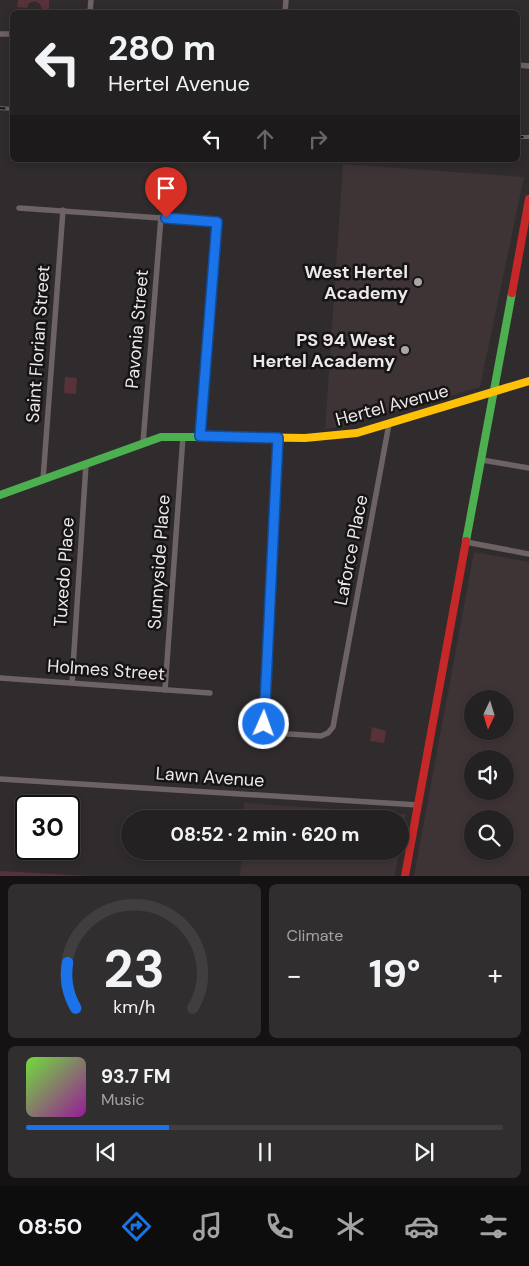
<!DOCTYPE html>
<html lang="en">
<head>
<meta charset="utf-8">
<style>
	body { margin:0; font-family:"DM Sans",sans-serif; background:#302e2f; color:#f1f3f6; height:100vh; display:flex; flex-direction:column; font-size:19px; white-space:nowrap }
	* { box-sizing:border-box; margin:0 }
	p { font-size:16px; color:#a3a3a5 }
	.icon { flex:none; width:28px; height:28px; fill:none; stroke:currentColor; stroke-width:2; stroke-linecap:round; stroke-linejoin:round }
	.map { position:relative; height:876px; overflow:hidden }
	.details { display:flex; flex-direction:column; gap:8px; padding:8px; background:#141213; flex:1 }
	.details>* { flex:none }
	.top-card { position:absolute; left:10px; top:10px; width:510px; height:152px; border-radius:8px; box-shadow:0 2px 8px #0003,0 0 0 1px #413e40; background:#242122; color:#f1f3f6; overflow:hidden }
	.needle { width:32px; rotate:184deg }
	.buttons { position:absolute; left:464px; top:690px; display:grid; gap:10px }
	.buttons a { display:grid; place-items:center; width:50px; height:50px; border-radius:50%; background:#242122; box-shadow:0 2px 8px #0003,0 0 0 1px #413e40; font-size:25px }
	.speed { position:absolute; left:15px; top:795px; display:flex; gap:10px; font-size:25px; font-weight:700; text-align:center }
	.speed>* { display:grid; place-content:center; width:65px; height:65px; border-radius:50%; background:#242122; box-shadow:0 2px 8px #0003,0 0 0 1px #413e40; line-height:1 }
	.speed .limit { border:2px solid #111; border-radius:8px; background:#fff; color:#111 }
	.pin { position:absolute; display:grid; place-items:center; width:42px; height:42px; color:#fff; margin:-51px -21px; border-radius:50% 50% 50% 0; rotate:-45deg; box-shadow:0 0 5px #0007 }
	.pin .icon { rotate:45deg }
	.me { position:absolute; width:55px; margin:-28px; rotate:2deg; stroke-linejoin:round; filter:drop-shadow(0 0 4px #0008) }
	.turn { display:flex; align-items:center; gap:18px; height:105px; padding:0 15px; font-size:22px }
	.turn .icon { width:65px; height:65px; stroke-width:2.5 }
	.turn b { display:block; font-size:35px; line-height:42px }
	.lanes { display:flex; align-items:center; height:48px; padding:0 15px; background:#0003; justify-content:center; gap:25px; direction:ltr }
	.lanes .off { opacity:.35 }
	.big { font-size:38px; font-weight:700; line-height:1.1 }
	.details .tile { flex:1; display:flex; flex-direction:column; justify-content:center; gap:8px; min-width:0; padding:0 18px; border-radius:8px; background:#302e2f }
	.details .dial { align-items:center; gap:0 }
	.dial svg { height:130px; overflow:visible; fill:none; stroke:#413e40; stroke-width:7; stroke-linecap:round; text-anchor:middle }
	.dial text { fill:#f1f3f6; stroke:none }
	.song { display:flex; align-items:center; gap:15px }
	.cover { width:60px; height:60px; border-radius:8px; background:linear-gradient(135deg,hsl(100 70% 55%),hsl(300 70% 35%)) }
	.played { height:5px; border-radius:2px; background:linear-gradient(90deg,#1a73e8 30%,#413e40 30%) }
	.keys { display:flex; justify-content:space-around; direction:ltr }
	.heat { display:flex; justify-content:space-between; align-items:center; font-size:28px; direction:ltr }
	.details .tiles { flex:1; display:grid; gap:8px; grid-template-columns:1fr 1fr }
	.tile:last-child { grid-column:span 2 }
	.trip { position:absolute; left:121px; top:810px; width:288px; height:50px; border-radius:25px; background:#242122; box-shadow:0 2px 8px #0003,0 0 0 1px #413e40; font-weight:700; line-height:50px; text-align:center }
	.tab-bar { display:flex; height:80px; justify-content:space-around; align-items:center; background:#0e0d0e; color:#a3a3a5 }
	.tab-bar .icon { width:35px; height:35px }
	.tab-bar .active { color:#1a73e8 }
	.tab-bar b { font-size:22px; color:#f1f3f6 }
	.map>svg:first-child { display:block }
</style>
</head>
<body>
<div class="map">
<svg width="529" height="876" viewBox="0 0 529 876">
	<rect width="100%" height="100%" fill="#302c2d"/>
	<!-- built -->
	<g fill="#3e3335" fill-rule="evenodd">
		<polygon points="343,164 524,177 480,387 343,427 325,429"/>
		<path d="M 474,552 L 529,562 L 529,876 L 414,876 ZM 472,699 L 505,699 L 505,731 L 472,731 ZM 472,759 L 505,759 L 505,791 L 472,791 ZM 472,819 L 505,819 L 505,851 L 472,851 Z"/>
		<polygon points="244,803 406,814 400,847 400,819 244,819"/>
		<polygon points="242,851 399,851 395,876 240,876"/>
	</g>
	<!-- green -->
	<g fill="#58313a">
		<polygon points="18,0 49,0 49,9 42,9 40,4 35,1 29,3 27,8 17,7"/>
		<polygon points="65,377 77,378 76,394 64,393"/>
		<polygon points="372,727 386,731 384,743 370,741"/>
		<polygon points="0,871 90,876 0,876"/>
	</g>
	<g fill="none" stroke-linecap="round" stroke-linejoin="round">
		<!-- street -->
		<g stroke="#6d6264" stroke-width="5.5">
			<polyline points="90,12 91,0"/>
			<polyline points="285,12 286,0"/>
			<polyline points="0,34 12,34"/>
			<polyline points="518,65 529,66"/>
			<polyline points="19,208 217,222 200,437"/>
			<polyline points="278,438 264,724 269,731 273,733 321,736 328,733 333,727 389,424"/>
			<polyline points="143,443 161,217"/>
			<polyline points="482,460 529,468"/>
			<polyline points="43,480 63,210"/>
			<polyline points="466,542 529,554"/>
			<polyline points="0,678 210,693"/>
			<polyline points="72,683 86,464"/>
			<polyline points="165,690 183,436"/>
			<polyline points="0,779 418,805"/>
		</g>
		<!-- fast -->
		<g stroke="#4caf50" stroke-width="8">
			<polyline points="0,495 161,437 233,437"/>
			<polyline points="466,541 512,293"/>
		</g>
		<!-- slow -->
		<polyline stroke="#ffc107" stroke-width="8" points="233,437 305,438 357,433 529,381"/>
		<!-- jam -->
		<g stroke="#c62828" stroke-width="8">
			<polyline points="512,293 529,199"/>
			<polyline points="405,876 466,541"/>
		</g>
		<defs>
			<g id="rail">
				<polyline points="0,108 12,109"/>
				<polyline points="518,137 529,137"/>
			</g>
		</defs>
		<!-- rail casing -->
		<use href="#rail" stroke="#696263" stroke-width="4"/>
		<!-- rail -->
		<use href="#rail" stroke="#171415" stroke-width="2" stroke-dasharray="5.5" stroke-linecap="butt"/>
	</g>
	<g fill="none" stroke-linecap="round" stroke-linejoin="round">
		<defs>
			<polyline id="route" points="166,218 217,222 200,436 278,438 264,724"/>
		</defs>
		<!-- route casing -->
		<use href="#route" stroke="#114b97" stroke-width="12"/>
		<!-- route -->
		<use href="#route" stroke="#1a73e8" stroke-width="9"/>
	</g>
	<!-- markers -->
	<g fill="#aaa6a7" stroke="#171415" stroke-width="2">
		<circle cx="418" cy="282" r="5"/>
		<circle cx="405" cy="350" r="5"/>
	</g>
	<g text-anchor="middle" stroke-width="5" stroke-linejoin="round" paint-order="stroke">
		<!-- poi labels -->
		<g font-size="18" font-weight="bold" fill="#ece8e9" stroke="#171415" text-anchor="end">
			<text x="408" y="278">West Hertel<tspan x="408" dy="21">Academy</tspan></text>
			<text x="395" y="346">PS 94 West<tspan x="395" dy="21">Hertel Academy</tspan></text>
		</g>
		<!-- street labels -->
		<g font-size="18" fill="#ece8e9" stroke="#171415">
			<text transform="translate(137 329) rotate(-85)" y="6">Pavonia Street</text>
			<text transform="translate(38 344) rotate(-86)" y="6">Saint Florian Street</text>
			<text transform="translate(392 405) rotate(-15)" y="6">Hertel Avenue</text>
			<text transform="translate(351 550) rotate(-79)" y="6">Laforce Place</text>
			<text transform="translate(159 562) rotate(-86)" y="6">Sunnyside Place</text>
			<text transform="translate(64 572) rotate(-86)" y="6">Tuxedo Place</text>
			<text transform="translate(106 670) rotate(4)" y="6">Holmes Street</text>
			<text transform="translate(210 777) rotate(4)" y="6">Lawn Avenue</text>
		</g>
	</g>
</svg>
<div class="buttons">
<a><svg class="needle" viewBox="-14 -14 28 28"><path d="M0-13l5 13h-10z" fill="#e53935"/><path d="M0 13l5-13h-10z" fill="#a3a3a5"/></svg></a>
<a><svg class="icon" aria-label="sound" viewBox="0 0 24 24"><path d="M4 9h4l5-4v14l-5-4H4zM17 9q2 3 0 6"/></svg></a>
<a><svg class="icon" aria-label="search" viewBox="0 0 24 24"><circle cx="10" cy="10" r="6"/><path d="M15 15l6 6"/></svg></a>
</div>
<div class="speed"><div class="limit">30</div></div>
<div class="pin" style="left:166px;top:218px;background:#d93025"><svg class="icon" aria-label="arrive" viewBox="0 0 24 24"><path d="M6 21V4h12l-3 4 3 4H6"/></svg></div>
<svg class="me" style="left:264px;top:724px" viewBox="-20 -20 40 40"><circle r="17" fill="#1a73e8" stroke="#fff" stroke-width="3"/><path d="M0-11L8 9 0 5-8 9z" fill="#fff"/></svg>
<div class="trip">08:52 · 2 min · 620 m</div>
<div class="top-card">
<div class="turn"><svg class="icon" aria-label="left" viewBox="0 0 24 24"><path d="M17 20v-9H6M10 6l-5 5 5 5"/></svg><div><b>280 m</b>Hertel Avenue</div></div>
<div class="lanes"><svg class="icon" aria-label="left" viewBox="0 0 24 24"><path d="M17 20v-9H6M10 6l-5 5 5 5"/></svg><svg class="icon off" aria-label="ahead" viewBox="0 0 24 24"><path d="M12 20V5M6 11l6-6 6 6"/></svg><svg class="icon off" aria-label="right" viewBox="0 0 24 24"><path d="M7 20v-9h11M14 6l5 5-5 5"/></svg></div>
</div>
</div>
<section class="details">
<div class="tiles">
<div class="tile dial"><svg viewBox="0 0 100 80">
<path d="M14 69A42 42 0 1 1 86 69"/>
<path d="M14 69A42 42 0 0 1 9 41" stroke="#1a73e8"/>
<text x="50" y="56" font-size="32" font-weight="700">23</text>
<text x="50" y="72" font-size="11">km/h</text>
</svg></div>
<div class="tile"><p>Climate</p>
<div class="heat"><a>−</a><b class="big">19°</b><a>+</a></div>
</div>
<div class="tile">
<div class="song"><i class="cover"></i><div><b>93.7 FM</b><p>Music</p></div></div>
<div class="played"></div>
<div class="keys"><svg class="icon" aria-label="previous" viewBox="0 0 24 24"><path d="M18 5L8 12l10 7zM5 5v14"/></svg><svg class="icon" aria-label="pause" viewBox="0 0 24 24"><path d="M8 5v14M16 5v14"/></svg><svg class="icon" aria-label="next" viewBox="0 0 24 24"><path d="M6 5l10 7-10 7zM19 5v14"/></svg></div>
</div>
</div>
</section>
<nav class="tab-bar">
<b>08:50</b>
<svg class="icon active" aria-label="directions" viewBox="0 0 24 24"><path d="M12 3l9 9-9 9-9-9zM9 14v-3h6M13 9l2 2-2 2"/></svg>
<svg class="icon" aria-label="music" viewBox="0 0 24 24"><path d="M9 18V5l10-2v13"/><circle cx="6" cy="18" r="3"/><circle cx="16" cy="16" r="3"/></svg>
<svg class="icon" aria-label="phone" viewBox="0 0 24 24"><path d="M5 4h4l2 5-3 2q2 4 5 5l2-3 5 2v4C11 20 4 13 5 4z"/></svg>
<svg class="icon" aria-label="climate" viewBox="0 0 24 24"><path d="M12 3v18M4 7l16 10M4 17L20 7"/></svg>
<svg class="icon" aria-label="car" viewBox="0 0 24 24"><path d="M5 17H2v-5l4-1 3-4h7l3 4 3 1v5h-3M9 17h6M6 11h13"/><circle cx="7" cy="17" r="2"/><circle cx="17" cy="17" r="2"/></svg>
<svg class="icon" aria-label="filters" viewBox="0 0 24 24"><path d="M4 7h16M4 17h16"/><circle cx="9" cy="7" r="2"/><circle cx="15" cy="17" r="2"/></svg>
</nav>
</body>
</html>
